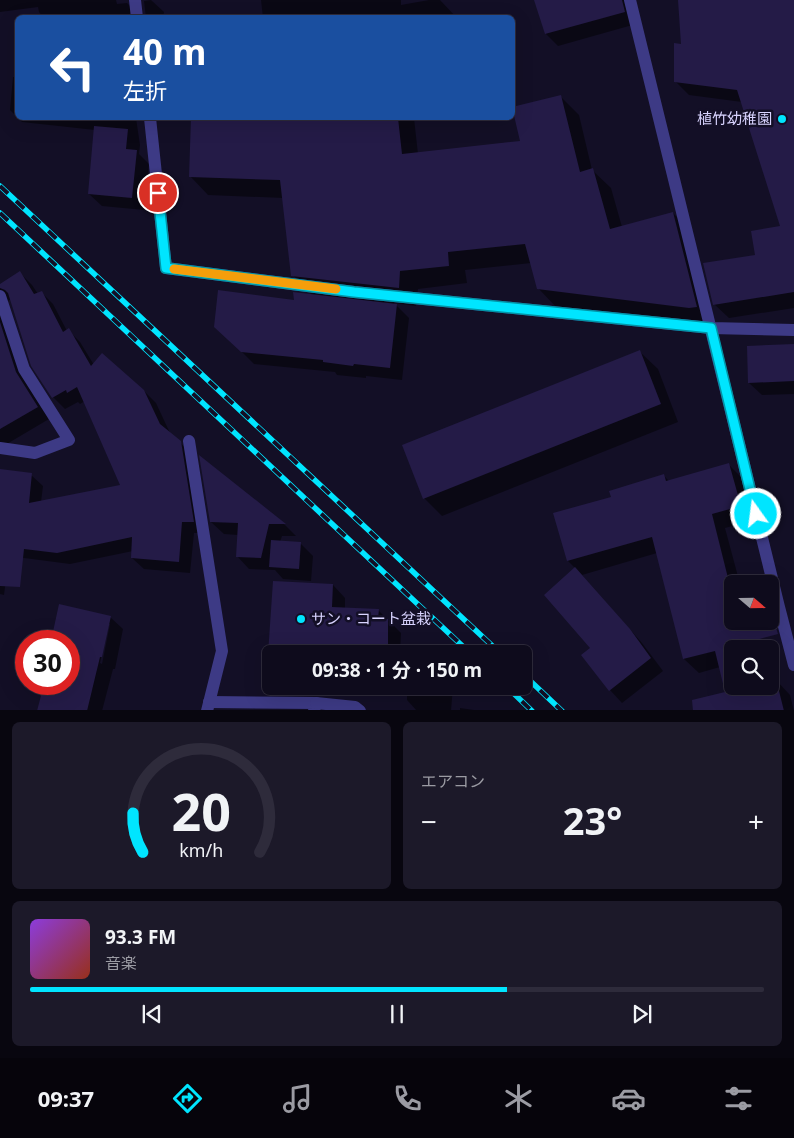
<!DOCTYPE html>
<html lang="ja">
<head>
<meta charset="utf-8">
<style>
	body { margin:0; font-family:"Noto Sans","Noto Sans JP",sans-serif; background:#1c1929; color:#f1f3f6; height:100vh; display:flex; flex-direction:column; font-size:19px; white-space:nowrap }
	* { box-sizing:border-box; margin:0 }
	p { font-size:16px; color:#9b9ba3 }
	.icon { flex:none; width:28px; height:28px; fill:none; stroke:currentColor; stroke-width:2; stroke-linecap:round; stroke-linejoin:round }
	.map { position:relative; height:710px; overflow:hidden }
	.side { display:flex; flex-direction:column; gap:12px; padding:12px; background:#08060f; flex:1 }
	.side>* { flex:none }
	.banner { position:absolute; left:15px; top:15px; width:500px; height:105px; border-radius:8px; box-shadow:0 5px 20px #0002,0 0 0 1px #2e2b3b; background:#1a4fa0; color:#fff; overflow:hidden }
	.needle { width:32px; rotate:110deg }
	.fabs { position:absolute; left:724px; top:575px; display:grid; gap:10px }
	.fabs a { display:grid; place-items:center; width:55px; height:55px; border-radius:8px; background:#0e0b1c; box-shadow:0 5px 20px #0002,0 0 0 1px #2e2b3b; font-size:25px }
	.speed { position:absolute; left:15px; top:630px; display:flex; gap:10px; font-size:25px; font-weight:700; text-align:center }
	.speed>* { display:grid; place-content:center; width:65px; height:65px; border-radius:50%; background:#0e0b1c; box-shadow:0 5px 20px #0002,0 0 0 1px #2e2b3b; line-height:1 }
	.speed .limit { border:8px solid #d22; background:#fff; color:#111 }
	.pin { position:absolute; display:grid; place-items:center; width:42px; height:42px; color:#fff; margin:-21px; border:2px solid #fff; border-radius:50%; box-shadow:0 1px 5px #0007 }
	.me { position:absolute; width:55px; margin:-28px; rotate:346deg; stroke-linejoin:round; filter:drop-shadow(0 0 4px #0008) }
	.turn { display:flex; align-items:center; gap:18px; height:105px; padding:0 25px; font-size:22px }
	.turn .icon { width:65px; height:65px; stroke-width:2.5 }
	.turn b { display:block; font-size:35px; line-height:42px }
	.big { font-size:38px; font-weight:700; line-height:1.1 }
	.side .widget { flex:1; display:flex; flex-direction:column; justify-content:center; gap:8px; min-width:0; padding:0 18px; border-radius:8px; background:#1c1929 }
	.side .dial { align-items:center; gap:0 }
	.dial svg { height:130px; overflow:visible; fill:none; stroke:#2e2b3b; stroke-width:7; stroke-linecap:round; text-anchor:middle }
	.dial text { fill:#f1f3f6; stroke:none }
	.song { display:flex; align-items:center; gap:15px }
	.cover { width:60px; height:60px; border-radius:8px; background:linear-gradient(135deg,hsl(270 70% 55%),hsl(10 70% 35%)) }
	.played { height:5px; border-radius:2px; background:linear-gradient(90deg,#00e5ff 65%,#2e2b3b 65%) }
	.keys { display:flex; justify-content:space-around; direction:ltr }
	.heat { display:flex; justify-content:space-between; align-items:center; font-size:28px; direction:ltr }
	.side .tiles { flex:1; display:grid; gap:12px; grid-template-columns:1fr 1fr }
	.widget:last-child { grid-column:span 2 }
	.trip { position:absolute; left:262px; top:645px; width:270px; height:50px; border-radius:8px; background:#0e0b1c; box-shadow:0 5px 20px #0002,0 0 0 1px #2e2b3b; font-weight:700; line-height:50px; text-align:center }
	.dock { display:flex; height:80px; justify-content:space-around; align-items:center; background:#06040b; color:#9b9ba3 }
	.dock .icon { width:35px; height:35px }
	.dock .selected { color:#00e5ff }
	.dock b { font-size:22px; color:#f1f3f6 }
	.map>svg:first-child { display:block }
</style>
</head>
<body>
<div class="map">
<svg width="794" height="711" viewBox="0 0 794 711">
	<rect width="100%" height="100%" fill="#130f26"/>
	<!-- shadow -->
	<g fill="#0007" fill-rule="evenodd">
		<polygon points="0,0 116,0 117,4 127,3 139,15 139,18 44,18 39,12 38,7 0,12"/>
		<polygon points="151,0 164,12 163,18 146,18 144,1"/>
		<polygon points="261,0 401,0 401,5 429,0 440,0 457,18 263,18"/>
		<polygon points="536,0 625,0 636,24 558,46 546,34"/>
		<polygon points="679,0 794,0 794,308 729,318 714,304 781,227 742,102 689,95 675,81 683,45"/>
		<polygon points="13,77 18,77 18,118 10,110"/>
		<polygon points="561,97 579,115 592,170 611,188 622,227 673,213 691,232 715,325 556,307 538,288 531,263 465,270 467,283 418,289 416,306 394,303 409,318 402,380 366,376 366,378 337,375 335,372 254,364 216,326 313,296 293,275 284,198 208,195 190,176 193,118 414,118 418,154 521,142"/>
		<polygon points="18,118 136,118 140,145 139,154 149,164 144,210 102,206 89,194 95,130 22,122"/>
		<polygon points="20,273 32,285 38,294 41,292 53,304 67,331 68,330 80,342 94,365 144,391 156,403 170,433 192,454 205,533 194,533 190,573 144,569 132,558 133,551 70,564 9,556 4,595 0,594 0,471 31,475 43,486 41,502 122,486 85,401 80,404 78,402 65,409 53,397 33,365 11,299 5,303 49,419 0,448 0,286"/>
		<polygon points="794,345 794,394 762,395 749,383"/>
		<polygon points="640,352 658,369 678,422 442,516 424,498"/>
		<polygon points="201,458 285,525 296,536 282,536 280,542 300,543 313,556 311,581 283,579 275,570 249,569 237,556 238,535 224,534 211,522"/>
		<polygon points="729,465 743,479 754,520 725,528 740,584 732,584 732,621 749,621 756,649 732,649 732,686 770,686 770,682 776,680 790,695 794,711 732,711 720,667 699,673 684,659 657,553 582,575 642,643 663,671 622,703 610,690 592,648 576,569 568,561 612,498 664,476 669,481"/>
		<polygon points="274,582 333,585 345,598 345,609 378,610 401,633 400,654 271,654 271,672 269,669"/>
		<path d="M 60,606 L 110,617 L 123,629 L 115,669 L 113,669 L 102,711 L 38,711 L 45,684 L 69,684 L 69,641 L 52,641 ZM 108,624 L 110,624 L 102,664 L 100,663 Z"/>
		<polygon points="400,686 453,686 451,711 417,711 407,700 407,694"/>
		<polygon points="460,708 481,711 460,711"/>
	</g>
	<!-- building -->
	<g fill="#241b47">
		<polygon points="534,0 622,0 625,12 545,34"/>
		<polygon points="678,0 794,0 794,292 713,305 703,263 755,255 751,231 780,226 737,90 674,82 674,43 681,44"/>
		<polygon points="561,95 580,172 593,168 610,229 673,212 697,307 689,308 537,289 525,244 448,252 449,266 400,271 399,288 291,276 280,180 189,177 191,118 398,118 402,154 520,141 512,107"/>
		<polygon points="94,126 128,129 126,149 137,150 132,198 88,194"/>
		<polygon points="20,271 34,294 42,291 63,332 69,328 91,366 102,353 144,390 160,424 181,441 194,522 182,522 179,562 131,558 132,537 57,553 24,549 20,587 0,586 0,469 32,473 29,503 120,485 77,387 67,393 66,390 52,398 31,366 8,293 5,290 0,288 0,284"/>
		<polygon points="218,290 294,300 293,292 397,304 390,368 354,364 353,366 323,362 323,360 241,352 214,327"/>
		<polygon points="0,322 16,372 38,407 0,429"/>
		<polygon points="794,344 794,381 748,383 747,346"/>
		<polygon points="640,350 661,404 423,499 402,445"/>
		<polygon points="199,455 286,524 269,524 261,558 236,557 238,523 210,522"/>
		<polygon points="729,463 741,506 712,514 732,594 732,621 774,621 778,634 745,643 747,649 732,649 732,686 770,686 770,680 776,679 784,711 693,711 692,700 725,692 715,651 683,659 652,537 567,561 553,513 611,497 609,491 664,474 666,481"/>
		<polygon points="271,540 301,542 299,569 269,567"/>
		<polygon points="575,567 630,629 651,658 609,691 581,655 590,648 544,595"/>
		<polygon points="273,581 333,584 332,607 379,609 378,619 388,619 388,654 268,654"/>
		<polygon points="59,604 111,616 102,657 100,657 87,711 37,711 44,684 69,684 69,641 51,641"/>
	</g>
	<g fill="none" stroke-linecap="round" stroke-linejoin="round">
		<!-- minor -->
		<g stroke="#3d3a85" stroke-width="12">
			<polyline points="135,0 137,18"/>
			<polyline points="630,0 779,607 794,665"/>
			<polyline points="150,118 166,268 354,292 711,328 794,330"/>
			<polyline points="0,296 24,369 69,440 35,453 0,448"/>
			<polyline points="189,441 222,651 207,711"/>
			<polyline points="209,702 316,703 314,711"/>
			<polyline points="316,703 355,707 360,711"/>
		</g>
		<defs>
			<g id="rail">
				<polyline points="0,186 501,654"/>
				<polyline points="0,213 471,654"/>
				<polyline points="524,675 562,711"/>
				<polyline points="506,686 532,711"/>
			</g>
		</defs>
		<!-- rail casing -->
		<use href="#rail" stroke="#00e5ff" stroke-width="5.5"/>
		<!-- rail -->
		<use href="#rail" stroke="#130f26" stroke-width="4" stroke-dasharray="11" stroke-linecap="butt"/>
	</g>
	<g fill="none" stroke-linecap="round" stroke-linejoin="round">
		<defs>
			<polyline id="route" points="158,193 166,268 354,292 711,328 756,514"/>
		</defs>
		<!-- route casing -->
		<use href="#route" stroke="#0095a6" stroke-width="12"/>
		<!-- route -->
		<use href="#route" stroke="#00e5ff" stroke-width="9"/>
		<!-- slow -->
		<polyline stroke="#f59e0b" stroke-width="9" points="174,269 336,289"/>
	</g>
	<!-- markers -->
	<g fill="#00e5ff" stroke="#130f26" stroke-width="2">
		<circle cx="782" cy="119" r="5"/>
		<circle cx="301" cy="619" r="5"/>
	</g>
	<g text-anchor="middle" stroke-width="5" stroke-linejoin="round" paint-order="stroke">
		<!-- poi labels -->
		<g font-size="15" fill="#d9d4ff" stroke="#130f26" text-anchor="end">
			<text x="772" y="124">植竹幼稚園</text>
			<text x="311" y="624" text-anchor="start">サン・コート盆栽</text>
		</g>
	</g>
</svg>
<div class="fabs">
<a><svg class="needle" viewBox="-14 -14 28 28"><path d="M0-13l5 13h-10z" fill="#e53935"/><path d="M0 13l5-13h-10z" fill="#9b9ba3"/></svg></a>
<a><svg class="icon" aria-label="search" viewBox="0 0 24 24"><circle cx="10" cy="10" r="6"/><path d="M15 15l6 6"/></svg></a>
</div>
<div class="speed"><div class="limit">30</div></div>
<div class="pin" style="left:158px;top:193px;background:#d93025"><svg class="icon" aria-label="arrive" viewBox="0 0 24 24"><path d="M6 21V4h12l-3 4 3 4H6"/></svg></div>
<svg class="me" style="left:756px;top:514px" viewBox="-20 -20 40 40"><circle r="17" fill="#00e5ff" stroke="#fff" stroke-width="3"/><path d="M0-11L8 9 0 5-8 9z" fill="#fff"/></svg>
<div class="trip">09:38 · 1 分 · 150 m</div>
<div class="banner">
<div class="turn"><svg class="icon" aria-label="left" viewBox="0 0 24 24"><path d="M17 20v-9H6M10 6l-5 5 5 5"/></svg><div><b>40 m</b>左折</div></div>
</div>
</div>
<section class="side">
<div class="tiles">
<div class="widget dial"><svg viewBox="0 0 100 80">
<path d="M14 69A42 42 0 1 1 86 69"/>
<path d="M14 69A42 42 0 0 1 8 45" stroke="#00e5ff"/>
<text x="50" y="56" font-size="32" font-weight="700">20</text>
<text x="50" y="72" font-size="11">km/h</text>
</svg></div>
<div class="widget"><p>エアコン</p>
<div class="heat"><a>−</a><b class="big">23°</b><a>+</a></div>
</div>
<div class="widget">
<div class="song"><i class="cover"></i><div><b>93.3 FM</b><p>音楽</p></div></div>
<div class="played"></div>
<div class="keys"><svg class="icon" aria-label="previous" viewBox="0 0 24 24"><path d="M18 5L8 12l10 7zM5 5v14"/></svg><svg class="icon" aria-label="pause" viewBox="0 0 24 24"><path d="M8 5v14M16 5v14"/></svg><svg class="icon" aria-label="next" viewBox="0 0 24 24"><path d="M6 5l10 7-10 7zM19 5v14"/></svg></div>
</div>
</div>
</section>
<nav class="dock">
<b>09:37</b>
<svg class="icon selected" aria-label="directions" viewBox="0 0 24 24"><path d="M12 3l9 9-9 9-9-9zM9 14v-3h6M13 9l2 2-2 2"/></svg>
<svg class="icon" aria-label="music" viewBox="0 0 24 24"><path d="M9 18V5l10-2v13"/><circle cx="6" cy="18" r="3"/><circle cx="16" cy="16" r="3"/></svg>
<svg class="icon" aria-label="phone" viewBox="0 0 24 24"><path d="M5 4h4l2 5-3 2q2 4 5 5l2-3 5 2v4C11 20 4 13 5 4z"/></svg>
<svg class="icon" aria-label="climate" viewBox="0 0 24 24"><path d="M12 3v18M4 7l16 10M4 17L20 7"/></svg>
<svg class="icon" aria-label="car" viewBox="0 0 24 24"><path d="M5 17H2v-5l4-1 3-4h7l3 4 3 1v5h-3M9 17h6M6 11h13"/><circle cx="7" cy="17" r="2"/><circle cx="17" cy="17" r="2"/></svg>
<svg class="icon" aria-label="filters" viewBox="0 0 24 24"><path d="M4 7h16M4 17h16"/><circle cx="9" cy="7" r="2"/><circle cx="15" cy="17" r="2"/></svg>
</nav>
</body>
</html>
